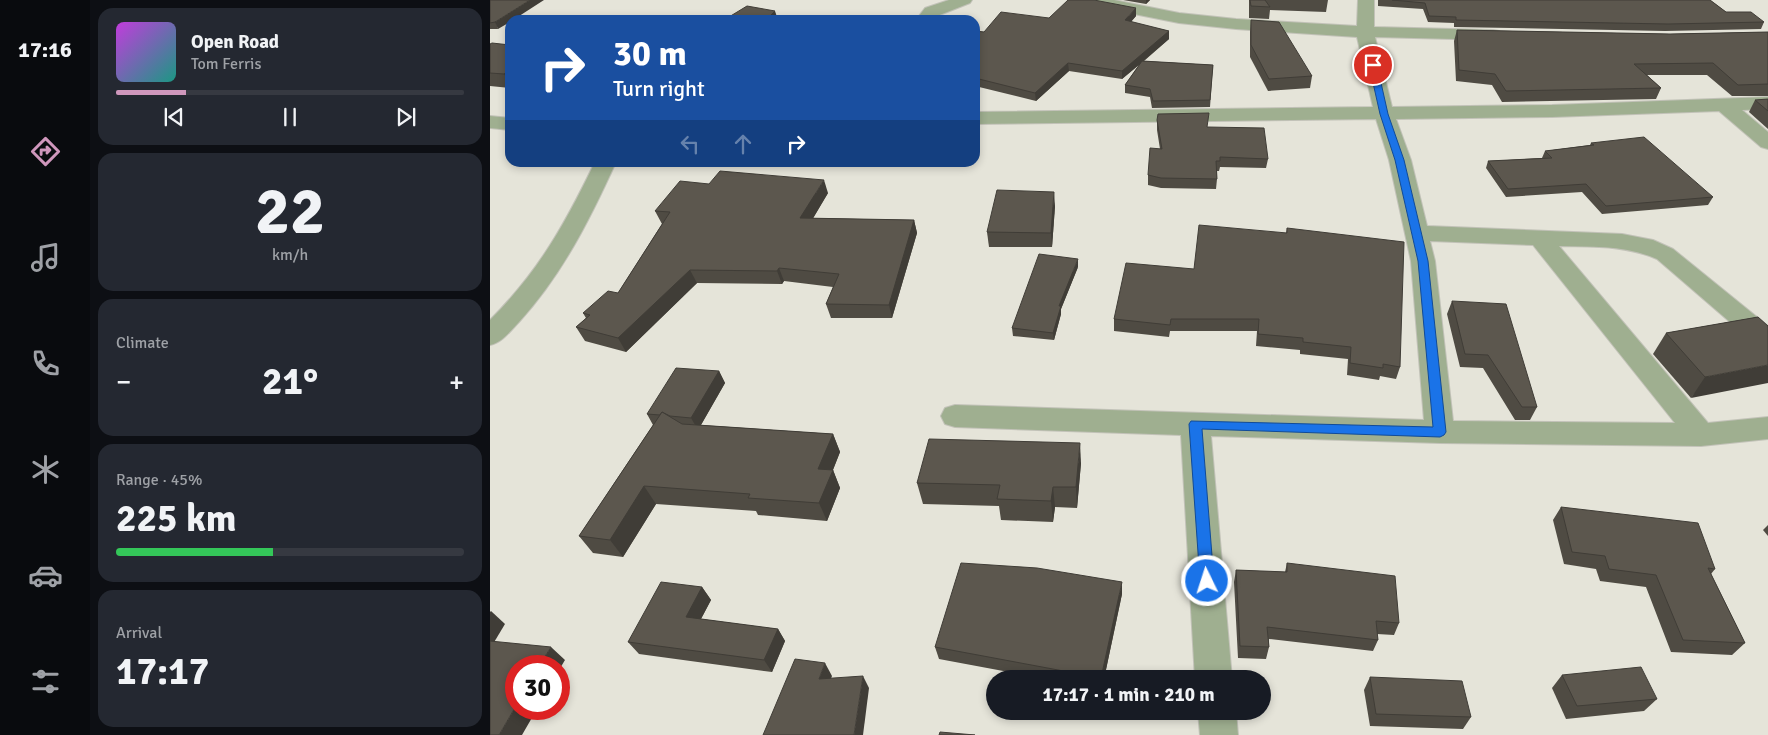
<!DOCTYPE html>
<html lang="en">
<head>
<meta charset="utf-8">
<style>
	body { margin:0; font-family:Signika,sans-serif; background:#242831; color:#f1f3f6; height:100vh; display:flex; flex-direction:column; font-size:19px; white-space:nowrap }
	* { box-sizing:border-box; margin:0 }
	p { font-size:16px; color:#9ea1a6 }
	.icon { flex:none; width:28px; height:28px; fill:none; stroke:currentColor; stroke-width:2; stroke-linecap:round; stroke-linejoin:round }
	.map { position:relative; flex:1; overflow:hidden }
	.panel { display:flex; flex-direction:column; gap:8px; padding:8px; background:#0d0f14; width:400px }
	.panel>* { flex:none }
	.top-card { position:absolute; left:15px; top:15px; width:475px; height:152px; border-radius:15px; box-shadow:0 2px 8px #0003; background:#1a4fa0; color:#fff; overflow:hidden }
	.speed { position:absolute; left:15px; top:655px; display:flex; gap:10px; font-size:25px; font-weight:700; text-align:center }
	.speed>* { display:grid; place-content:center; width:65px; height:65px; border-radius:50%; background:#171b24; box-shadow:0 2px 8px #0003; line-height:1 }
	.speed .limit { border:8px solid #d22; background:#fff; color:#111 }
	.pin { position:absolute; display:grid; place-items:center; width:42px; height:42px; color:#fff; margin:-21px; border:2px solid #fff; border-radius:50%; box-shadow:0 1px 5px #0007 }
	.me { position:absolute; width:55px; margin:-28px; rotate:356deg; stroke-linejoin:round; filter:drop-shadow(0 0 4px #0008) }
	.turn { display:flex; align-items:center; gap:18px; height:105px; padding:0 25px; font-size:22px }
	.turn .icon { width:65px; height:65px; stroke-width:2.5 }
	.turn b { display:block; font-size:35px; line-height:42px }
	.lanes { display:flex; align-items:center; height:48px; padding:0 25px; background:#0003; justify-content:center; gap:25px; direction:ltr }
	.lanes .off { opacity:.35 }
	.big { font-size:38px; font-weight:700; line-height:1.1 }
	.panel .tile { flex:1; display:flex; flex-direction:column; justify-content:center; gap:8px; min-width:0; padding:0 18px; border-radius:15px; background:#242831 }
	.panel .dial { align-items:center; gap:0 }
	.dial b { font-size:65px; line-height:1 }
	.song { display:flex; align-items:center; gap:15px }
	.cover { width:60px; height:60px; border-radius:8px; background:linear-gradient(135deg,hsl(290 70% 55%),hsl(170 70% 35%)) }
	.played { height:5px; border-radius:2px; background:linear-gradient(90deg,#cf97bc 20%,#363941 20%) }
	.keys { display:flex; justify-content:space-around; direction:ltr }
	.heat { display:flex; justify-content:space-between; align-items:center; font-size:28px; direction:ltr }
	.charge { height:8px; border-radius:4px; background:linear-gradient(90deg,#34c759 45%,#363941 0) }
	.trip { position:absolute; left:496px; top:670px; width:285px; height:50px; border-radius:25px; background:#171b24; box-shadow:0 2px 8px #0003; font-weight:700; line-height:50px; text-align:center }
	main { display:flex; flex:1; min-height:0 }
	.tab-bar { display:flex; flex-direction:column; width:90px; justify-content:space-around; align-items:center; background:#090b0e; color:#9ea1a6 }
	.tab-bar .icon { width:35px; height:35px }
	.tab-bar .selected { color:#cf97bc }
	.tab-bar b { font-size:22px; color:#f1f3f6 }
	.map>svg:first-child { display:block }
</style>
</head>
<body>
<main>
<nav class="tab-bar">
<b>17:16</b>
<svg class="icon selected" aria-label="directions" viewBox="0 0 24 24"><path d="M12 3l9 9-9 9-9-9zM9 14v-3h6M13 9l2 2-2 2"/></svg>
<svg class="icon" aria-label="music" viewBox="0 0 24 24"><path d="M9 18V5l10-2v13"/><circle cx="6" cy="18" r="3"/><circle cx="16" cy="16" r="3"/></svg>
<svg class="icon" aria-label="phone" viewBox="0 0 24 24"><path d="M5 4h4l2 5-3 2q2 4 5 5l2-3 5 2v4C11 20 4 13 5 4z"/></svg>
<svg class="icon" aria-label="climate" viewBox="0 0 24 24"><path d="M12 3v18M4 7l16 10M4 17L20 7"/></svg>
<svg class="icon" aria-label="car" viewBox="0 0 24 24"><path d="M5 17H2v-5l4-1 3-4h7l3 4 3 1v5h-3M9 17h6M6 11h13"/><circle cx="7" cy="17" r="2"/><circle cx="17" cy="17" r="2"/></svg>
<svg class="icon" aria-label="filters" viewBox="0 0 24 24"><path d="M4 7h16M4 17h16"/><circle cx="9" cy="7" r="2"/><circle cx="15" cy="17" r="2"/></svg>
</nav>
<section class="panel">
<div class="tile">
<div class="song"><i class="cover"></i><div><b>Open Road</b><p>Tom Ferris</p></div></div>
<div class="played"></div>
<div class="keys"><svg class="icon" aria-label="previous" viewBox="0 0 24 24"><path d="M18 5L8 12l10 7zM5 5v14"/></svg><svg class="icon" aria-label="pause" viewBox="0 0 24 24"><path d="M8 5v14M16 5v14"/></svg><svg class="icon" aria-label="next" viewBox="0 0 24 24"><path d="M6 5l10 7-10 7zM19 5v14"/></svg></div>
</div>
<div class="tile dial"><b>22</b><p>km/h</p></div>
<div class="tile"><p>Climate</p>
<div class="heat"><a>−</a><b class="big">21°</b><a>+</a></div>
</div>
<div class="tile"><p>Range · 45%</p><b class="big">225 km</b><div class="charge"></div></div>
<div class="tile"><p>Arrival</p><b class="big">17:17</b></div>
</section>
<div class="map">
<svg width="1278" height="735" viewBox="0 0 1278 735">
	<rect width="100%" height="100%" fill="#e5e4d9"/>
	<g fill="none" stroke-linecap="round" stroke-linejoin="round">
		<defs>
			<g id="minor">
				<polygon points="459,0 482,0 480,3 447,16 443,20 426,20 435,8"/>
				<path d="M 591,0 L 624,0 L 689,13 L 746,19 L 867,26 L 868,0 L 884,0 L 884,27 L 1003,30 L 1009,31 L 1012,35 L 1009,39 L 1003,40 L 885,37 L 902,107 L 1062,105 L 1278,97 L 1278,109 L 1252,110 L 1278,132 L 1278,149 L 1271,147 L 1229,111 L 1062,117 L 906,119 L 921,160 L 937,226 L 1132,234 L 1163,240 L 1183,249 L 1278,326 L 1278,349 L 1269,347 L 1167,259 C 1135,245 1103,247 1069,246 L 1218,423 L 1278,417 L 1278,439 L 1211,446 L 950,443 L 721,436 L 742,679 L 705,679 L 691,435 L 465,427 L 455,424 L 451,416 L 455,408 L 465,405 L 934,420 L 921,261 L 899,160 L 886,119 L 485,124 L 485,112 L 883,107 L 867,37 L 746,29 L 689,23 L 599,5 L 593,3 ZM 940,241 L 1043,245 L 1185,423 L 963,421 L 945,261 Z"/>
				<polygon points="0,116 20,118 20,130 0,128"/>
				<path d="M 105,162 L 126,162 C 100,219 72,275 29,322 C 20,331 13,342 0,345 L 0,320 C 49,271 75,224 105,162 Z"/>
				<polygon points="708,711 746,711 748,735 710,735"/>
			</g>
		</defs>
		<!-- minor casing -->
		<use href="#minor" stroke="#c2c2b8" stroke-width="2"/>
		<!-- minor -->
		<use href="#minor" fill="#9faf90" fill-rule="evenodd"/>
	</g>
	<!-- wall -->
	<g fill="#4f4b43">
		<polygon points="0,0 8,29 0,29"/>
		<polygon points="633,0 660,0 656,4"/>
		<polygon points="759,0 838,0 836,12 780,10 779,19 759,18"/>
		<polygon points="888,0 1220,0 1236,12 1274,22 1271,29 1175,31 964,27 964,23 938,22 933,9 888,6"/>
		<polygon points="646,16 641,22 679,31 679,39 654,61 723,65 720,107 662,108 660,97 635,93 635,85 649,65 632,79 579,71 546,101 485,86 485,31 494,32 559,18"/>
		<polygon points="761,20 822,76 820,88 778,91 760,57 760,32"/>
		<polygon points="967,30 1180,34 1278,32 1278,96 1242,96 1217,75 1157,75 1171,88 1166,99 1012,102 1002,85 966,81 964,41"/>
		<polygon points="0,44 20,45 20,88 0,86"/>
		<polygon points="1278,99 1278,129 1259,112 1265,100"/>
		<polygon points="667,120 778,159 776,168 730,167 729,171 727,171 727,179 726,189 671,188 658,185 658,175 670,149 667,130"/>
		<polygon points="1101,143 1223,197 1218,205 1112,214 1092,192 1016,197 996,168 998,161 1052,158 1055,151 1100,145"/>
		<polygon points="338,193 323,218 424,220 427,233 402,318 341,318 336,304 343,287 294,281 292,284 207,283 136,352 95,341 86,327 96,318 93,313 128,293 172,224 165,211"/>
		<polygon points="565,206 562,247 499,247 497,232"/>
		<polygon points="797,228 910,367 906,379 890,376 889,380 857,375 858,359 810,354 810,350 766,346 767,331 680,331 679,337 624,331 624,319 704,269 796,233"/>
		<polygon points="588,267 571,309 571,314 564,340 523,336 522,328"/>
		<polygon points="962,301 1047,407 1040,420 1025,420 993,368 970,367 957,314"/>
		<polygon points="1268,317 1201,398 1163,354 1176,333"/>
		<polygon points="229,371 235,383 211,425 343,434 350,452 343,470 350,488 337,521 268,515 266,511 166,504 133,557 103,553 89,536 163,425 157,414"/>
		<polygon points="591,463 587,508 565,507 563,522 511,520 509,506 433,504 427,483"/>
		<polygon points="1071,507 1225,569 1221,574 1255,643 1242,655 1181,652 1156,587 1110,581 1106,569 1074,564 1063,520"/>
		<polygon points="1278,525 1278,536 1273,530"/>
		<polygon points="797,563 909,623 904,635 887,634 888,640 883,651 779,639 779,647 776,659 748,658 744,582 746,570 795,572"/>
		<polygon points="212,587 221,600 211,619 288,629 295,641 282,672 149,654 138,642"/>
		<polygon points="632,594 614,679 557,679 449,659 445,647"/>
		<polygon points="1072,675 1167,699 1154,711 1076,719 1062,688"/>
		<polygon points="880,677 981,717 973,729 880,726 874,690"/>
	</g>
	<!-- shaded-wall -->
	<g fill="#403d37">
		<polygon points="40,0 54,0 23,20 20,20 20,22 8,29 5,22"/>
		<polygon points="656,0 660,0 656,4"/>
		<polygon points="646,8 646,16 635,28 635,20"/>
		<polygon points="285,11 288,20 276,20"/>
		<polygon points="679,31 679,39 632,79 632,71"/>
		<polygon points="578,63 579,71 546,101 545,93"/>
		<polygon points="20,70 20,84 14,74"/>
		<polygon points="334,180 338,193 315,232 310,218"/>
		<polygon points="564,192 565,206 562,247 561,233"/>
		<polygon points="424,220 427,233 402,318 399,305"/>
		<polygon points="588,259 588,267 571,309 571,314 564,340 563,333 569,306"/>
		<polygon points="289,268 294,281 292,284 287,271"/>
		<polygon points="200,270 207,283 136,352 128,338"/>
		<polygon points="1278,365 1278,383 1201,398 1215,377"/>
		<polygon points="229,371 235,383 208,430 201,418"/>
		<polygon points="343,434 350,452 336,487 328,469"/>
		<polygon points="590,443 591,463 587,508 586,487"/>
		<polygon points="343,470 350,488 337,521 329,503"/>
		<polygon points="154,486 166,504 133,557 120,540"/>
		<polygon points="563,487 565,507 563,522 561,501"/>
		<polygon points="632,582 632,594 614,679 611,679"/>
		<polygon points="212,587 221,600 205,630 196,617"/>
		<polygon points="1,611 15,624 0,649 0,612"/>
		<polygon points="288,629 295,641 282,672 274,660"/>
		<polygon points="61,647 75,660 69,670 69,666 49,666"/>
		<polygon points="335,663 342,676 336,692 329,679"/>
		<polygon points="373,676 379,688 373,735 364,735"/>
		<polygon points="26,706 26,709 47,709 32,735 9,735"/>
	</g>
	<!-- building -->
	<g fill="#5c574e" stroke="#403d37">
		<polygon points="0,0 40,0 5,22 0,23"/>
		<polygon points="578,0 604,0 646,8 635,20 679,31 632,71 578,63 545,93 485,78 485,31 494,32 511,12 559,18"/>
		<polygon points="760,0 775,0 780,7 761,6"/>
		<polygon points="902,0 1220,0 1236,12 1261,12 1274,22 1178,24 966,20 966,17 939,16 935,3"/>
		<polygon points="257,6 285,11 276,20 234,20"/>
		<polygon points="761,20 789,22 822,76 779,79 761,45"/>
		<polygon points="967,30 1180,34 1278,32 1278,84 1248,85 1223,63 1144,64 1171,88 1016,91 1005,74 969,70"/>
		<polygon points="2,43 20,45 20,70 14,74 0,73 0,44"/>
		<polygon points="652,61 723,65 720,100 663,101 660,89 635,85"/>
		<polygon points="1278,99 1278,111 1265,100"/>
		<polygon points="719,113 717,127 774,128 778,159 730,157 730,161 726,161 727,179 671,178 658,175 660,148 672,149 667,120 668,114"/>
		<polygon points="1154,137 1223,197 1116,206 1096,184 1018,189 998,161 1062,158 1055,151 1104,145 1101,143"/>
		<polygon points="230,171 334,180 310,218 424,220 399,305 336,304 349,274 289,268 287,271 200,270 128,338 86,327 100,315 93,313 118,291 128,293 180,212 165,211 190,181 219,184"/>
		<polygon points="507,190 564,192 561,233 497,232"/>
		<polygon points="709,225 797,233 797,228 914,242 910,367 893,364 893,368 860,363 861,347 813,342 813,338 768,334 769,319 681,319 680,325 624,319 636,263 704,269"/>
		<polygon points="549,254 588,259 569,306 571,306 563,333 522,328"/>
		<polygon points="962,301 1016,304 1047,407 1032,407 998,355 975,354"/>
		<polygon points="1268,317 1278,326 1278,365 1215,377 1176,333"/>
		<polygon points="186,368 229,371 201,418 180,416 172,412 170,415 157,414"/>
		<polygon points="172,412 192,424 343,434 328,469 343,470 329,503 258,498 260,494 154,486 120,540 89,536"/>
		<polygon points="439,439 590,443 586,487 563,487 561,501 507,499 510,485 427,483"/>
		<polygon points="1071,507 1208,523 1225,569 1218,568 1255,643 1193,640 1166,575 1119,569 1115,556 1082,552"/>
		<polygon points="471,563 547,568 632,582 611,678 445,647"/>
		<polygon points="797,563 905,576 909,623 886,621 888,640 777,627 779,647 750,646 746,570 797,572"/>
		<polygon points="171,582 212,587 196,617 288,629 274,660 138,642"/>
		<polygon points="0,641 61,647 49,666 26,666 26,706 9,735 0,735"/>
		<polygon points="305,659 335,663 329,679 373,676 364,735 273,735"/>
		<polygon points="1151,667 1167,699 1087,706 1072,675"/>
		<polygon points="880,677 972,681 981,717 886,714"/>
		<polygon points="450,732 485,735 449,735"/>
	</g>
	<!-- route -->
	<polygon fill="#1a73e8" stroke="#114b97" points="883,62 887,65 898,114 914,160 938,261 956,432 954,435 950,437 712,429 724,581 722,585 717,587 712,585 710,581 699,424 701,421 943,427 928,261 905,160 890,114 879,65"/>
</svg>
<div class="speed"><div class="limit">30</div></div>
<div class="pin" style="left:883px;top:65px;background:#d93025"><svg class="icon" aria-label="arrive" viewBox="0 0 24 24"><path d="M6 21V4h12l-3 4 3 4H6"/></svg></div>
<svg class="me" style="left:717px;top:581px" viewBox="-20 -20 40 40"><circle r="17" fill="#1a73e8" stroke="#fff" stroke-width="3"/><path d="M0-11L8 9 0 5-8 9z" fill="#fff"/></svg>
<div class="trip">17:17 · 1 min · 210 m</div>
<div class="top-card">
<div class="turn"><svg class="icon" aria-label="right" viewBox="0 0 24 24"><path d="M7 20v-9h11M14 6l5 5-5 5"/></svg><div><b>30 m</b>Turn right</div></div>
<div class="lanes"><svg class="icon off" aria-label="left" viewBox="0 0 24 24"><path d="M17 20v-9H6M10 6l-5 5 5 5"/></svg><svg class="icon off" aria-label="ahead" viewBox="0 0 24 24"><path d="M12 20V5M6 11l6-6 6 6"/></svg><svg class="icon" aria-label="right" viewBox="0 0 24 24"><path d="M7 20v-9h11M14 6l5 5-5 5"/></svg></div>
</div>
</div>
</main>
</body>
</html>
